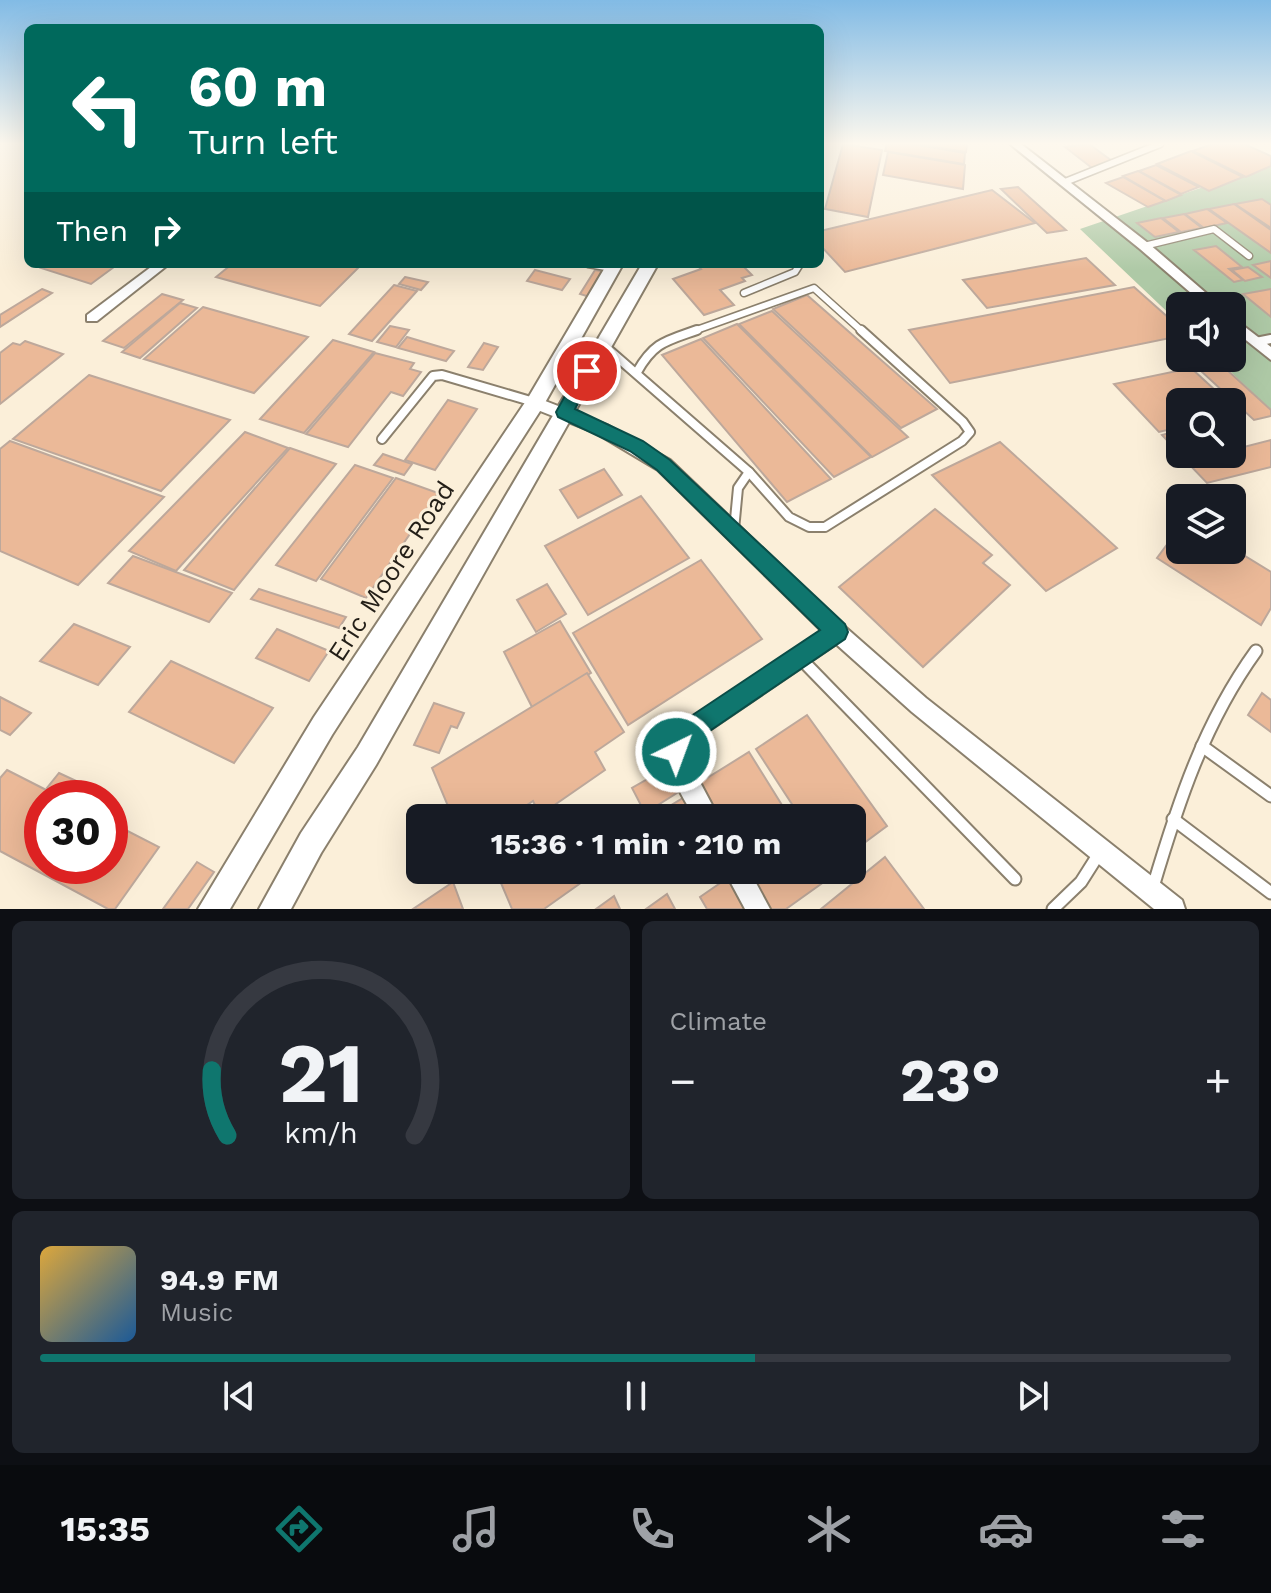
<!DOCTYPE html>
<html lang="en">
<head>
<meta charset="utf-8">
<style>
	body { margin:0; font-family:"Work Sans",sans-serif; background:#20242c; color:#f1f3f6; height:100vh; display:flex; flex-direction:column; font-size:30px; white-space:nowrap }
	* { box-sizing:border-box; margin:0 }
	p { font-size:26px; color:#9ea1a6 }
	.icon { flex:none; width:44px; height:44px; fill:none; stroke:currentColor; stroke-width:2; stroke-linecap:round; stroke-linejoin:round }
	.map { position:relative; height:909px; overflow:hidden }
	.drawer { display:flex; flex-direction:column; gap:12px; padding:12px; background:#0d0f14; flex:1 }
	.drawer>* { flex:none }
	.top-card { position:absolute; left:24px; top:24px; width:800px; height:244px; border-radius:12px; box-shadow:0 8px 32px #0002; background:#00695c; color:#fff; overflow:hidden }
	.tools { position:absolute; left:1166px; top:292px; display:grid; gap:16px }
	.tools a { display:grid; place-items:center; width:80px; height:80px; border-radius:12px; background:#171b24; box-shadow:0 8px 32px #0002; font-size:40px }
	.speed { position:absolute; left:24px; top:780px; display:flex; gap:16px; font-size:40px; font-weight:700; text-align:center }
	.speed>* { display:grid; place-content:center; width:104px; height:104px; border-radius:50%; background:#171b24; box-shadow:0 8px 32px #0002; line-height:1 }
	.speed .limit { border:12px solid #d22; background:#fff; color:#111 }
	.pin { position:absolute; display:grid; place-items:center; width:68px; height:68px; color:#fff; margin:-34px; border:4px solid #fff; border-radius:50%; box-shadow:0 2px 8px #0007 }
	.me { position:absolute; width:88px; margin:-44px; rotate:42deg; stroke-linejoin:round; filter:drop-shadow(0 0 6px #0008) }
	.turn { display:flex; align-items:center; gap:28px; height:168px; padding:0 32px; font-size:36px }
	.turn .icon { width:104px; height:104px; stroke-width:2.5 }
	.turn b { display:block; font-size:56px; line-height:68px }
	.then { display:flex; align-items:center; height:76px; padding:0 32px; background:#0003; gap:16px; font-size:30px }
	.big { font-size:60px; font-weight:700; line-height:1.1 }
	.drawer .tile { flex:1; display:flex; flex-direction:column; justify-content:center; gap:12px; min-width:0; padding:0 28px; border-radius:12px; background:#20242c }
	.drawer .dial { align-items:center; gap:0 }
	.dial svg { height:208px; overflow:visible; fill:none; stroke:#363941; stroke-width:7; stroke-linecap:round; text-anchor:middle }
	.dial text { fill:#f1f3f6; stroke:none }
	.song { display:flex; align-items:center; gap:24px }
	.cover { width:96px; height:96px; border-radius:12px; background:linear-gradient(135deg,hsl(40 70% 55%),hsl(210 70% 35%)) }
	.played { height:8px; border-radius:4px; background:linear-gradient(90deg,#0f766e 60%,#363941 60%) }
	.keys { display:flex; justify-content:space-around; direction:ltr }
	.heat { display:flex; justify-content:space-between; align-items:center; font-size:44px; direction:ltr }
	.drawer .tiles { flex:1; display:grid; gap:12px; grid-template-columns:1fr 1fr }
	.tile:last-child { grid-column:span 2 }
	.trip { position:absolute; left:406px; top:804px; width:460px; height:80px; border-radius:12px; background:#171b24; box-shadow:0 8px 32px #0002; font-weight:700; line-height:80px; text-align:center }
	.tabs { display:flex; height:128px; justify-content:space-around; align-items:center; background:#090b0e; color:#9ea1a6 }
	.tabs .icon { width:56px; height:56px }
	.tabs .current { color:#0f766e }
	.tabs b { font-size:36px; color:#f1f3f6 }
	.map>svg:first-child { display:block }
</style>
</head>
<body>
<div class="map">
<svg width="1271" height="909" viewBox="0 0 1271 909">
	<rect width="100%" height="100%" fill="#fbefd9"/>
	<!-- green -->
	<polygon fill="#aec9a6" points="1271,164 1271,410 1216,358 1232,358 1232,306 1180,306 1180,324 1080,229"/>
	<!-- building -->
	<g fill="#ebb998" stroke="#bda89b" stroke-width="2">
		<polygon points="843,144 882,150 868,217 825,209"/>
		<polygon points="887,144 911,144 965,153 964,164 885,151"/>
		<polygon points="918,144 967,144 966,152"/>
		<polygon points="1089,144 1112,161 1092,168 1065,147"/>
		<polygon points="1212,144 1244,144 1271,156 1271,166 1246,177 1193,151"/>
		<polygon points="1191,151 1243,177 1209,191 1157,164"/>
		<polygon points="888,152 965,165 963,189 883,175"/>
		<polygon points="1156,165 1199,187 1181,194 1139,171"/>
		<polygon points="1138,171 1181,195 1166,201 1123,176"/>
		<polygon points="1123,177 1165,201 1148,207 1106,183"/>
		<polygon points="1018,187 1066,230 1047,233 1001,189"/>
		<polygon points="992,190 1035,223 845,272 820,245 820,231"/>
		<polygon points="1262,199 1271,205 1271,228 1235,204"/>
		<polygon points="1234,204 1271,230 1271,253 1209,209"/>
		<polygon points="1207,209 1227,223 1204,228 1185,214"/>
		<polygon points="1184,214 1202,228 1181,232 1163,218"/>
		<polygon points="1161,218 1179,232 1155,237 1137,223"/>
		<polygon points="1216,246 1242,267 1229,269 1243,280 1234,282 1194,250"/>
		<polygon points="1086,258 1115,285 987,308 963,280"/>
		<polygon points="1271,261 1271,278 1253,265"/>
		<polygon points="47,264 118,264 91,284 41,268"/>
		<polygon points="232,264 359,264 361,265 320,306 216,277"/>
		<polygon points="696,264 741,264 752,275 742,278 745,281 720,290 734,305 704,315 673,279 701,269"/>
		<polygon points="1248,267 1262,277 1245,281 1232,270"/>
		<polygon points="535,270 570,279 562,290 527,281"/>
		<polygon points="595,270 606,272 590,297 580,294"/>
		<polygon points="405,277 428,282 421,290 399,284"/>
		<polygon points="394,285 417,291 372,341 349,334"/>
		<polygon points="1134,287 1180,328 1180,336 950,383 909,330"/>
		<polygon points="42,289 52,293 0,327 0,315"/>
		<polygon points="1271,289 1271,317 1243,294"/>
		<polygon points="162,294 183,300 124,348 103,341"/>
		<polygon points="807,295 937,409 901,428 773,309"/>
		<polygon points="180,303 197,308 140,358 122,352"/>
		<polygon points="203,307 308,337 254,393 144,359"/>
		<polygon points="772,311 908,437 872,457 739,324"/>
		<polygon points="737,324 871,457 834,477 703,338"/>
		<polygon points="390,326 409,330 396,347 377,342"/>
		<polygon points="407,337 454,351 446,361 398,348"/>
		<polygon points="701,339 831,479 787,502 662,355"/>
		<polygon points="333,340 374,352 304,433 260,419"/>
		<polygon points="25,341 63,354 0,404 0,353 13,343 20,345"/>
		<polygon points="484,343 498,347 483,370 468,367"/>
		<polygon points="375,353 414,363 410,369 421,372 403,396 391,392 348,447 306,434"/>
		<polygon points="1214,358 1271,410 1271,416 1254,420 1188,359"/>
		<polygon points="1191,368 1228,402 1180,402 1180,427 1159,432 1114,384"/>
		<polygon points="89,375 230,420 161,491 13,439"/>
		<polygon points="448,400 477,409 435,470 405,460"/>
		<polygon points="1180,430 1180,454 1162,435"/>
		<polygon points="245,432 288,448 176,571 129,551"/>
		<polygon points="1271,440 1271,467 1207,483 1186,461 1215,454 1232,454 1232,450"/>
		<polygon points="10,441 164,497 78,585 0,551 0,449"/>
		<polygon points="1000,442 1117,548 1046,591 932,475"/>
		<polygon points="290,448 336,464 234,590 184,570"/>
		<polygon points="383,454 412,464 404,475 374,465"/>
		<polygon points="355,465 393,478 316,581 276,565"/>
		<polygon points="604,469 622,495 578,518 560,490"/>
		<polygon points="396,478 438,493 366,598 321,579"/>
		<polygon points="641,496 689,558 588,615 545,546"/>
		<polygon points="935,509 992,555 983,563 1010,585 923,667 839,587"/>
		<polygon points="1180,527 1180,550 1232,548 1271,572 1271,608 1261,625 1157,558"/>
		<polygon points="133,556 232,593 209,622 108,583"/>
		<polygon points="701,560 762,639 628,725 573,633"/>
		<polygon points="547,584 566,614 536,632 517,600"/>
		<polygon points="259,589 346,617 339,628 251,599"/>
		<polygon points="560,621 591,673 532,707 504,652"/>
		<polygon points="74,624 130,647 98,685 40,661"/>
		<polygon points="277,629 329,651 309,681 256,658"/>
		<polygon points="171,661 273,708 234,763 129,712"/>
		<polygon points="587,673 624,732 595,752 605,770 540,815 533,801 508,818 453,818 432,768"/>
		<polygon points="1262,693 1271,700 1271,732 1248,715"/>
		<polygon points="0,697 31,713 10,735 0,730"/>
		<polygon points="434,703 464,713 457,728 451,726 439,753 414,745"/>
		<polygon points="807,715 887,826 852,852 852,818 801,818 756,749"/>
		<polygon points="749,752 790,818 718,818 699,783"/>
		<polygon points="672,765 685,788 645,813 632,788"/>
		<polygon points="7,770 62,798 42,798 42,866 110,866 110,822 159,847 115,909 108,909 0,851 0,778"/>
		<polygon points="59,773 104,794 101,798 68,798 47,788"/>
		<polygon points="688,795 701,818 650,818"/>
		<polygon points="885,857 924,909 821,909"/>
		<polygon points="197,862 214,872 188,909 163,909"/>
		<polygon points="507,870 599,870 544,909 512,909 498,876"/>
		<polygon points="748,870 822,870 828,879 786,909 770,909"/>
		<polygon points="732,875 752,909 707,909 700,897"/>
		<polygon points="453,882 463,909 413,909"/>
		<polygon points="667,894 675,909 646,909"/>
		<polygon points="614,896 620,909 596,909"/>
	</g>
	<g fill="none" stroke-linecap="round" stroke-linejoin="round">
		<defs>
			<g id="service-far2">
				<polyline points="1065,182 1160,144"/>
				<polyline points="1144,246 1214,229 1249,256"/>
				<polyline points="588,264 612,268"/>
				<polyline points="744,293 795,272 800,264"/>
				<polyline points="691,332 814,288 863,332"/>
			</g>
			<g id="service-far1">
				<polyline points="1256,342 1271,339"/>
				<polyline points="602,344 749,472 789,517 809,527 825,527 962,441 970,432 963,422 861,330"/>
				<path d="M 637,372 C 654,342 666,341 697,330"/>
				<polyline points="382,439 433,376 442,375 534,402"/>
				<polyline points="734,530 738,488 749,472"/>
			</g>
			<g id="service">
				<polyline points="801,659 1015,879"/>
				<polyline points="1202,746 1271,796"/>
				<polyline points="1173,819 1271,893"/>
				<path d="M 1153,887 C 1178,803 1204,723 1256,651"/>
				<polyline points="1053,909 1081,882 1100,852"/>
			</g>
			<g id="minor">
				<polygon points="1010,144 1021,144 1148,243 1221,306 1206,306 1140,249"/>
				<polygon points="155,264 169,264 97,321 87,321 87,315"/>
				<polygon points="1232,317 1271,347 1271,360 1232,329"/>
				<path d="M 535,397 L 607,425 L 670,460 L 844,626 L 926,698 L 1182,900 L 1185,909 L 1154,909 L 912,712 L 836,644 L 689,744 L 693,769 L 719,818 L 695,818 C 680,793 659,761 672,731 L 822,631 L 658,470 L 596,433 L 530,407 L 527,403 L 530,399 Z"/>
				<polygon points="724,870 749,870 770,909 745,909"/>
			</g>
			<g id="tertiary">
				<polygon points="607,264 623,264 542,408 332,735 230,909 198,909 314,717 528,398"/>
				<polygon points="642,264 658,264 376,765 321,853 291,909 259,909 301,833 358,747"/>
			</g>
		</defs>
		<!-- service-far2 casing -->
		<use href="#service-far2" stroke="#8b806d" stroke-width="9"/>
		<!-- service-far1 casing -->
		<use href="#service-far1" stroke="#8b806d" stroke-width="12"/>
		<!-- service casing -->
		<use href="#service" stroke="#8b806d" stroke-width="15"/>
		<!-- minor casing -->
		<use href="#minor" stroke="#8b806d" stroke-width="4"/>
		<!-- tertiary casing -->
		<use href="#tertiary" stroke="#8b806d" stroke-width="4"/>
		<!-- service-far2 -->
		<use href="#service-far2" stroke="#fff" stroke-width="6"/>
		<!-- service-far1 -->
		<use href="#service-far1" stroke="#fff" stroke-width="8"/>
		<!-- service -->
		<use href="#service" stroke="#fff" stroke-width="11"/>
		<!-- minor -->
		<use href="#minor" fill="#fff" fill-rule="evenodd"/>
		<!-- tertiary -->
		<use href="#tertiary" fill="#fff" fill-rule="evenodd"/>
	</g>
	<!-- sky -->
	<linearGradient id="sky" x2="0" y2="1"><stop stop-color="#82bbe5"/><stop offset="0.53" stop-color="#fdf8ee"/><stop offset="1" stop-color="#fdf8ee" stop-opacity="0"/></linearGradient>
	<rect width="1271" height="271" fill="url(#sky)"/>
	<!-- route -->
	<polygon fill="#0f766e" stroke="#0a4d48" stroke-width="2" points="587,365 595,371 575,409 643,441 670,460 845,624 848,632 845,639 689,745 685,760 676,764 667,760 664,752 670,730 820,630 657,470 630,451 558,417 556,412 581,367"/>
	<g text-anchor="middle" stroke-width="6" stroke-linejoin="round" paint-order="stroke">
		<!-- street labels -->
		<g font-size="26" fill="#231e17" stroke="#fbefd9">
			<text transform="translate(391 571) rotate(-57)" y="9">Eric Moore Road</text>
		</g>
	</g>
</svg>
<div class="tools">
<a><svg class="icon" aria-label="sound" viewBox="0 0 24 24"><path d="M4 9h4l5-4v14l-5-4H4zM17 9q2 3 0 6"/></svg></a>
<a><svg class="icon" aria-label="search" viewBox="0 0 24 24"><circle cx="10" cy="10" r="6"/><path d="M15 15l6 6"/></svg></a>
<a><svg class="icon" aria-label="layers" viewBox="0 0 24 24"><path d="M12 4l9 5-9 5-9-5zM3 14l9 5 9-5"/></svg></a>
</div>
<div class="speed"><div class="limit">30</div></div>
<div class="pin" style="left:587px;top:371px;background:#d93025"><svg class="icon" aria-label="arrive" viewBox="0 0 24 24"><path d="M6 21V4h12l-3 4 3 4H6"/></svg></div>
<svg class="me" style="left:676px;top:752px" viewBox="-20 -20 40 40"><circle r="17" fill="#0f766e" stroke="#fff" stroke-width="3"/><path d="M0-11L8 9 0 5-8 9z" fill="#fff"/></svg>
<div class="trip">15:36 · 1 min · 210 m</div>
<div class="top-card">
<div class="turn"><svg class="icon" aria-label="left" viewBox="0 0 24 24"><path d="M17 20v-9H6M10 6l-5 5 5 5"/></svg><div><b>60 m</b>Turn left</div></div>
<div class="then">Then<svg class="icon" aria-label="right" viewBox="0 0 24 24"><path d="M7 20v-9h11M14 6l5 5-5 5"/></svg></div>
</div>
</div>
<section class="drawer">
<div class="tiles">
<div class="tile dial"><svg viewBox="0 0 100 80">
<path d="M14 69A42 42 0 1 1 86 69"/>
<path d="M14 69A42 42 0 0 1 8 44" stroke="#0f766e"/>
<text x="50" y="56" font-size="32" font-weight="700">21</text>
<text x="50" y="72" font-size="11">km/h</text>
</svg></div>
<div class="tile"><p>Climate</p>
<div class="heat"><a>−</a><b class="big">23°</b><a>+</a></div>
</div>
<div class="tile">
<div class="song"><i class="cover"></i><div><b>94.9 FM</b><p>Music</p></div></div>
<div class="played"></div>
<div class="keys"><svg class="icon" aria-label="previous" viewBox="0 0 24 24"><path d="M18 5L8 12l10 7zM5 5v14"/></svg><svg class="icon" aria-label="pause" viewBox="0 0 24 24"><path d="M8 5v14M16 5v14"/></svg><svg class="icon" aria-label="next" viewBox="0 0 24 24"><path d="M6 5l10 7-10 7zM19 5v14"/></svg></div>
</div>
</div>
</section>
<nav class="tabs">
<b>15:35</b>
<svg class="icon current" aria-label="directions" viewBox="0 0 24 24"><path d="M12 3l9 9-9 9-9-9zM9 14v-3h6M13 9l2 2-2 2"/></svg>
<svg class="icon" aria-label="music" viewBox="0 0 24 24"><path d="M9 18V5l10-2v13"/><circle cx="6" cy="18" r="3"/><circle cx="16" cy="16" r="3"/></svg>
<svg class="icon" aria-label="phone" viewBox="0 0 24 24"><path d="M5 4h4l2 5-3 2q2 4 5 5l2-3 5 2v4C11 20 4 13 5 4z"/></svg>
<svg class="icon" aria-label="climate" viewBox="0 0 24 24"><path d="M12 3v18M4 7l16 10M4 17L20 7"/></svg>
<svg class="icon" aria-label="car" viewBox="0 0 24 24"><path d="M5 17H2v-5l4-1 3-4h7l3 4 3 1v5h-3M9 17h6M6 11h13"/><circle cx="7" cy="17" r="2"/><circle cx="17" cy="17" r="2"/></svg>
<svg class="icon" aria-label="filters" viewBox="0 0 24 24"><path d="M4 7h16M4 17h16"/><circle cx="9" cy="7" r="2"/><circle cx="15" cy="17" r="2"/></svg>
</nav>
</body>
</html>
